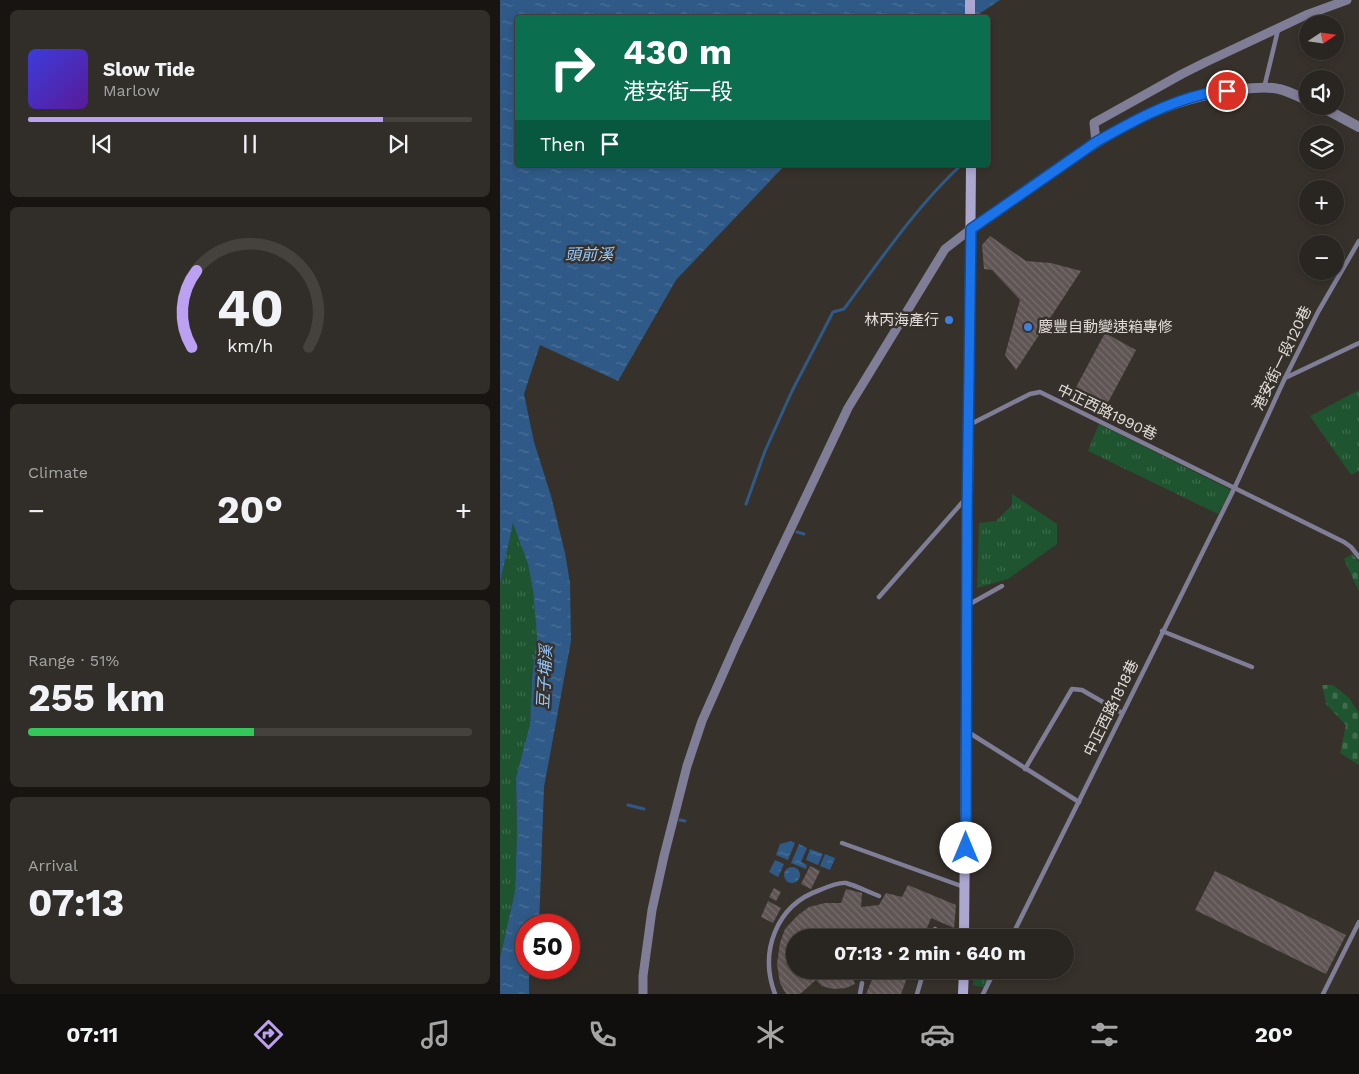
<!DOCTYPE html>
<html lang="en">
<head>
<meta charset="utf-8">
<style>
	body { margin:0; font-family:"Work Sans","Noto Sans TC",sans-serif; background:#312d29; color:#f1f3f6; height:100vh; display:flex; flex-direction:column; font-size:19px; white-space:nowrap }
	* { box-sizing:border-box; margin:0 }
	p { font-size:16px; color:#a5a5a5 }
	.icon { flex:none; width:28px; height:28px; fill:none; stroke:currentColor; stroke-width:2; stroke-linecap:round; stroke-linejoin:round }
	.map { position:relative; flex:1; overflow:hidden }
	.side { display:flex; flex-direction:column; gap:10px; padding:10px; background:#171412; width:500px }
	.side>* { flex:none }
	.guide { position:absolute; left:15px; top:15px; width:475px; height:152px; border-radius:5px; box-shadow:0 2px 8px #0003,0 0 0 1px #45423e; background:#0b6e4f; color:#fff; overflow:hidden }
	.needle { width:32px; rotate:77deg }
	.controls { position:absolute; left:799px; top:15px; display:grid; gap:10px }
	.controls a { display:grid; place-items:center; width:45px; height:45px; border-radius:50%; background:#292520; box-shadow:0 2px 8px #0003,0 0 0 1px #45423e; font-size:25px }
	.speed { position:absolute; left:15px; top:914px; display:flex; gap:10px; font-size:25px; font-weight:700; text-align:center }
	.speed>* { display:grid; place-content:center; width:65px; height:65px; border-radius:50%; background:#292520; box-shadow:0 2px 8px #0003,0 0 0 1px #45423e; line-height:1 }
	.speed .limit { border:8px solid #d22; background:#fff; color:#111 }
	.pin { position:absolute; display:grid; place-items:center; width:42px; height:42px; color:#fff; margin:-21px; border:2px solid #fff; border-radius:50%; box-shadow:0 1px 5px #0007 }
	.me { position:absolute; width:55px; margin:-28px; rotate:0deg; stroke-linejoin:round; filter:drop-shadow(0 0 4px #0008) }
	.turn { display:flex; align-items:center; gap:18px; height:105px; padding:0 25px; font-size:22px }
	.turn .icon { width:65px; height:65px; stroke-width:2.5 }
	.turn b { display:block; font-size:35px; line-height:42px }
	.then { display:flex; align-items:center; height:48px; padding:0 25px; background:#0003; gap:10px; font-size:19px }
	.big { font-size:38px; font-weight:700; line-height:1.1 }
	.side .tile { flex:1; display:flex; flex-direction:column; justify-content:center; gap:8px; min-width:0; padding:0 18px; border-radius:8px; background:#312d29 }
	.side .dial { align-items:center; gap:0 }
	.dial svg { height:130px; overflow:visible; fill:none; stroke:#45423e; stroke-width:7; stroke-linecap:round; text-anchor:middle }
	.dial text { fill:#f1f3f6; stroke:none }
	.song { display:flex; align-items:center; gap:15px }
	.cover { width:60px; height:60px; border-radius:8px; background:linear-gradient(135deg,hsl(240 70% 55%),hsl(270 70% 35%)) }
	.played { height:5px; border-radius:2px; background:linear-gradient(90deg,#bca0f2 80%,#45423e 80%) }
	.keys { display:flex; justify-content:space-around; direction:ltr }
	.heat { display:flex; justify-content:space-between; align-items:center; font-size:28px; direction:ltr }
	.charge { height:8px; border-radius:4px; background:linear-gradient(90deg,#34c759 51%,#45423e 0) }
	.trip { position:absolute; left:286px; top:929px; width:288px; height:50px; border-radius:25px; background:#292520; box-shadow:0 2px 8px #0003,0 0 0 1px #45423e; font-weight:700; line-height:50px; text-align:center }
	.tab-bar { display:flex; height:80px; justify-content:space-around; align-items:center; background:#100f0d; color:#a5a5a5 }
	.tab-bar .icon { width:35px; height:35px }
	.tab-bar .active { color:#bca0f2 }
	.tab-bar b { font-size:22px; color:#f1f3f6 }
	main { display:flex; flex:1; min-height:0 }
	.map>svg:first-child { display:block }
</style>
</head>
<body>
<main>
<section class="side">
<div class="tile">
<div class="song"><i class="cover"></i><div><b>Slow Tide</b><p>Marlow</p></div></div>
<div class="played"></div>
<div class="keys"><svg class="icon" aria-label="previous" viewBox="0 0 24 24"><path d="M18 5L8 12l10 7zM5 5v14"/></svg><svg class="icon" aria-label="pause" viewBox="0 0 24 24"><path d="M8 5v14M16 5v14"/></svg><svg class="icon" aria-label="next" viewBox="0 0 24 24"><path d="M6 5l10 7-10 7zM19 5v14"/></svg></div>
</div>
<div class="tile dial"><svg viewBox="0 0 100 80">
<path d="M14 69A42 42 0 1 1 86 69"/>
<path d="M14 69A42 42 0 0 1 17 22" stroke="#bca0f2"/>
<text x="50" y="56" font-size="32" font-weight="700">40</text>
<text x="50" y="72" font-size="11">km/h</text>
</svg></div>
<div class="tile"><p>Climate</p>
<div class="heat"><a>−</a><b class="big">20°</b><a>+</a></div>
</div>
<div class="tile"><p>Range · 51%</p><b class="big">255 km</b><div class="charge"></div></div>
<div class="tile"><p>Arrival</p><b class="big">07:13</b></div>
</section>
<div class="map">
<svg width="859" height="994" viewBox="0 0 859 994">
	<defs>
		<pattern id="grass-tufts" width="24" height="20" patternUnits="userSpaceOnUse" patternTransform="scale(1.25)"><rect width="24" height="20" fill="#1e5430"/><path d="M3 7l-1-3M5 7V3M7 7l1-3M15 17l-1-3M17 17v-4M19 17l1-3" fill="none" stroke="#3e6c4d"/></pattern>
		<pattern id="cemetery-stones" width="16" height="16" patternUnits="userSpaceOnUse" patternTransform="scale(1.25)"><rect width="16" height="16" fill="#1e5430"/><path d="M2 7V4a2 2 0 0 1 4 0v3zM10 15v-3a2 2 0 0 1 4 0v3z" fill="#3e6c4d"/></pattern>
		<pattern id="water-ripples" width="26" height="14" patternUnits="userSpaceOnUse" patternTransform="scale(1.25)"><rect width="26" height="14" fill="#2f5a87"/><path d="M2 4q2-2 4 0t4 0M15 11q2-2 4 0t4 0" fill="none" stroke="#4d7197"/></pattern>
		<pattern id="building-back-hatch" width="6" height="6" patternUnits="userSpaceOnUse" patternTransform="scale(1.25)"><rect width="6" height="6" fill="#5f5554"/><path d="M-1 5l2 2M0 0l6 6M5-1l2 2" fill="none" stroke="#766d6c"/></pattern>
	</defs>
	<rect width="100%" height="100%" fill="#37312b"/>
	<!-- grass -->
	<g fill="url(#grass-tufts)">
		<polygon points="859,390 859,471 851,475 810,416"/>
		<polygon points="599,424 731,490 718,514 588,451"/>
		<polygon points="512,494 557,524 557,544 508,579 477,588 479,523 496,521 512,505"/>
		<polygon points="13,522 28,564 33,591 37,636 32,678 30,724 16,778 17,833 15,891 0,957 0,583"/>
		<polygon points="473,970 493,970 486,988 473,985"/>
	</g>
	<!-- cemetery -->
	<g fill="url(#cemetery-stones)">
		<polygon points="852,554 859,562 859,592 844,559"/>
		<polygon points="822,685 833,685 849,698 859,713 859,765 840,753 846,725 826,704"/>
	</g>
	<!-- water -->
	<g fill="url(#water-ripples)">
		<polygon points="0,0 500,0 473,18 18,18 18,165 285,165 176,280 118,381 40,345 24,394 34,442 51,496 65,553 70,583 71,641 44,787 39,925 26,925 26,968 31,968 29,975 29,994 0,994 0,958 15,891 17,833 16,778 30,724 32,678 37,636 33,591 28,564 13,523 0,583"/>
		<polygon points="291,841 295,843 288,860 276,855 280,844"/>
		<polygon points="299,844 307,848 301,862 307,865 306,869 291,863"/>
		<polygon points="310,849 323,854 318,865 306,860"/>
		<polygon points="325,854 335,858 330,870 320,866"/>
		<polygon points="275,860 284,864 278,877 269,872"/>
		<circle cx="292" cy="875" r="8"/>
	</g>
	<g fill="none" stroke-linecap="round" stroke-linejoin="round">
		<!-- stream -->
		<g stroke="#2f5a87" stroke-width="3">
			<path d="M 246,504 L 265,451 L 292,391 L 333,312 L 344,309 C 381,259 416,207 461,165"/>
			<polyline points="297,532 304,534"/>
			<polyline points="128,805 144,809"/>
			<polyline points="180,820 185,821"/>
		</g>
	</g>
	<!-- building -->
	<g fill="url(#building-back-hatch)">
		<polygon points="490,236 526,261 551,263 581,271 516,370 505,355 520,300 492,270 484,269 482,245"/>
		<polygon points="605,333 636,350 604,410 573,393"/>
		<polygon points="310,866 320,871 311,889 301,884"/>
		<polygon points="715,871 846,935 826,974 695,910"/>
		<polygon points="408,885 456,905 454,928 431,918 423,938 295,938 295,970 350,970 355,984 346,988 333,989 322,986 316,980 300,994 286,994 280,983 277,964 280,943 285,929 297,916 309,907 325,903 341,903 346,889 362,893 361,907 379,905 386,893 402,897"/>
		<polygon points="274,888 281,892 276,901 269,897"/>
		<polygon points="268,901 281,908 273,923 261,917"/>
		<polygon points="376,970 410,970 401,994 366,994"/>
	</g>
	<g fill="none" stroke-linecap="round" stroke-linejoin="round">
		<!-- service -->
		<g stroke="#807d97" stroke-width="4.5">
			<polyline points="764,88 778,30"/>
			<polyline points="785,378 859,343"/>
			<polyline points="469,425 530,394 540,392 844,542 851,547 859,557"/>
			<polyline points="379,597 467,497"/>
			<polyline points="468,605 502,586"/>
			<polyline points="662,631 752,667"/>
			<polyline points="468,732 579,802"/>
			<polyline points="525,769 572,689 582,690 622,713"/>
			<polyline points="342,843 464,887"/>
			<polyline points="432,938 435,929"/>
			<polyline points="511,938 734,489 785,378 818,312 859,241"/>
			<path d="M 275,994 C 259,952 276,905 320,890 C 327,887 339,882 346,883 C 357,886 368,892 379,896"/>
			<polyline points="360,994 362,983"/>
			<polyline points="417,994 424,970"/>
			<polyline points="483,994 495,970"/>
			<polyline points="823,994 859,922"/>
		</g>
		<!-- minor -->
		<g stroke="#807d97" stroke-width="9">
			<polyline points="596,142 594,123 682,74 706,62 806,15 847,0"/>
			<polyline points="143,994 143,976 152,910 164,856 187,766 202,721 237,642 348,408 445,249 471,229"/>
		</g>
		<!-- tertiary -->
		<g stroke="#807d97" stroke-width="10">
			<polyline points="820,106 859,127"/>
			<path d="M 471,229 C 498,210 525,191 552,172 C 611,132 665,97 738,90 C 751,88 766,86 779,89 C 789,91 799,97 808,101"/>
		</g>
		<!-- secondary -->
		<g stroke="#aca7d1" stroke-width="10">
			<polyline points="470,0 470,18"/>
			<polyline points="464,938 471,165"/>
			<polyline points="463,994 464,970"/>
		</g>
	</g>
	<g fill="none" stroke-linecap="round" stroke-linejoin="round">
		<defs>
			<path id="route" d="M 466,848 L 467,515 L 471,229 L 596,142 C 630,123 665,103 704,94 C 711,93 719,92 727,91"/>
		</defs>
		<!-- route casing -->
		<use href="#route" stroke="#114b97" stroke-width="12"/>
		<!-- route -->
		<use href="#route" stroke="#1a73e8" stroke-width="9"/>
	</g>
	<!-- markers -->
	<g fill="#3f7fe0" stroke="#37312b" stroke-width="2">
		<circle cx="449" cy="320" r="5"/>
		<circle cx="528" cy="327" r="5"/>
	</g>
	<g text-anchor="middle" stroke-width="5" stroke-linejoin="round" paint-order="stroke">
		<!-- poi labels -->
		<g font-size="15" fill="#e0dcd8" stroke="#37312b" text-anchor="end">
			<text x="439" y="325">林丙海產行</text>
			<text x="538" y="332" text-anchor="start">慶豐自動變速箱專修</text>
		</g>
		<!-- street labels -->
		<g font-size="15" fill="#e0dcd8" stroke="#37312b">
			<text transform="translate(782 358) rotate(-64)" y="5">港安街一段120巷</text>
			<text transform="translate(607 412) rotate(26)" y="5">中正西路1990巷</text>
			<text transform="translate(611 708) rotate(-64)" y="5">中正西路1818巷</text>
		</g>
		<!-- water labels -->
		<g font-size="16" font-style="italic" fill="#95c8ff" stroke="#37312b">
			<text x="89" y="260">頭前溪</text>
			<text transform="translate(44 677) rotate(-87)" y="6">豆子埔溪</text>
		</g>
	</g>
</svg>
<div class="controls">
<a><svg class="needle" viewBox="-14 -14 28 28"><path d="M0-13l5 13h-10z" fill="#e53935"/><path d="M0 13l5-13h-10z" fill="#a5a5a5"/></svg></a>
<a><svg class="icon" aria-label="sound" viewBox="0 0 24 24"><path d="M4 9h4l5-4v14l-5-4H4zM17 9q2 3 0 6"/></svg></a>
<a><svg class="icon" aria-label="layers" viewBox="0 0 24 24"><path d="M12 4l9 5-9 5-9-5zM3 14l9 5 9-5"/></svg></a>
<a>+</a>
<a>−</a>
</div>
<div class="speed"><div class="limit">50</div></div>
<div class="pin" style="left:727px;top:91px;background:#d93025"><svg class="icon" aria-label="arrive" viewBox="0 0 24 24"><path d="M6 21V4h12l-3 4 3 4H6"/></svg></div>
<svg class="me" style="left:466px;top:848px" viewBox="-20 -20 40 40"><circle r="19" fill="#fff"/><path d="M0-13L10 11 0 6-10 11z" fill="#1a73e8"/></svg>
<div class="trip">07:13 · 2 min · 640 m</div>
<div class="guide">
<div class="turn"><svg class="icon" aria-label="right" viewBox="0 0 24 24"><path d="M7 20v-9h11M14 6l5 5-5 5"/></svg><div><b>430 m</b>港安街一段</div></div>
<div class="then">Then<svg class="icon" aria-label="arrive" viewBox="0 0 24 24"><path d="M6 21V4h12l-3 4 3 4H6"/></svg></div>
</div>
</div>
</main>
<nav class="tab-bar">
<b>07:11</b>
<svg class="icon active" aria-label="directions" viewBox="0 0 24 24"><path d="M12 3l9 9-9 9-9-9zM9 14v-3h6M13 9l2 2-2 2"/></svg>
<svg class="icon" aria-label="music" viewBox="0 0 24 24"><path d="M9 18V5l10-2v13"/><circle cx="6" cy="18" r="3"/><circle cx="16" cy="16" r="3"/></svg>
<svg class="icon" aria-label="phone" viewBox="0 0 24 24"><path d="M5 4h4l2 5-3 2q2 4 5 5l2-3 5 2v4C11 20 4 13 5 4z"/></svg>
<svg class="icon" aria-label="climate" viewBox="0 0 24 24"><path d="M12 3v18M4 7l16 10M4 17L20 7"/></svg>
<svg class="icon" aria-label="car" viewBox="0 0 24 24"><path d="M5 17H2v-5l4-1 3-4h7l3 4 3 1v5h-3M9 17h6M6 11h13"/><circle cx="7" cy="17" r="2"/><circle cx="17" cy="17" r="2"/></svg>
<svg class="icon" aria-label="filters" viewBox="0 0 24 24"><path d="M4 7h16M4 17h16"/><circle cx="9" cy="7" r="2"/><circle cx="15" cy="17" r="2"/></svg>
<b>20°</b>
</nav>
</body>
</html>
